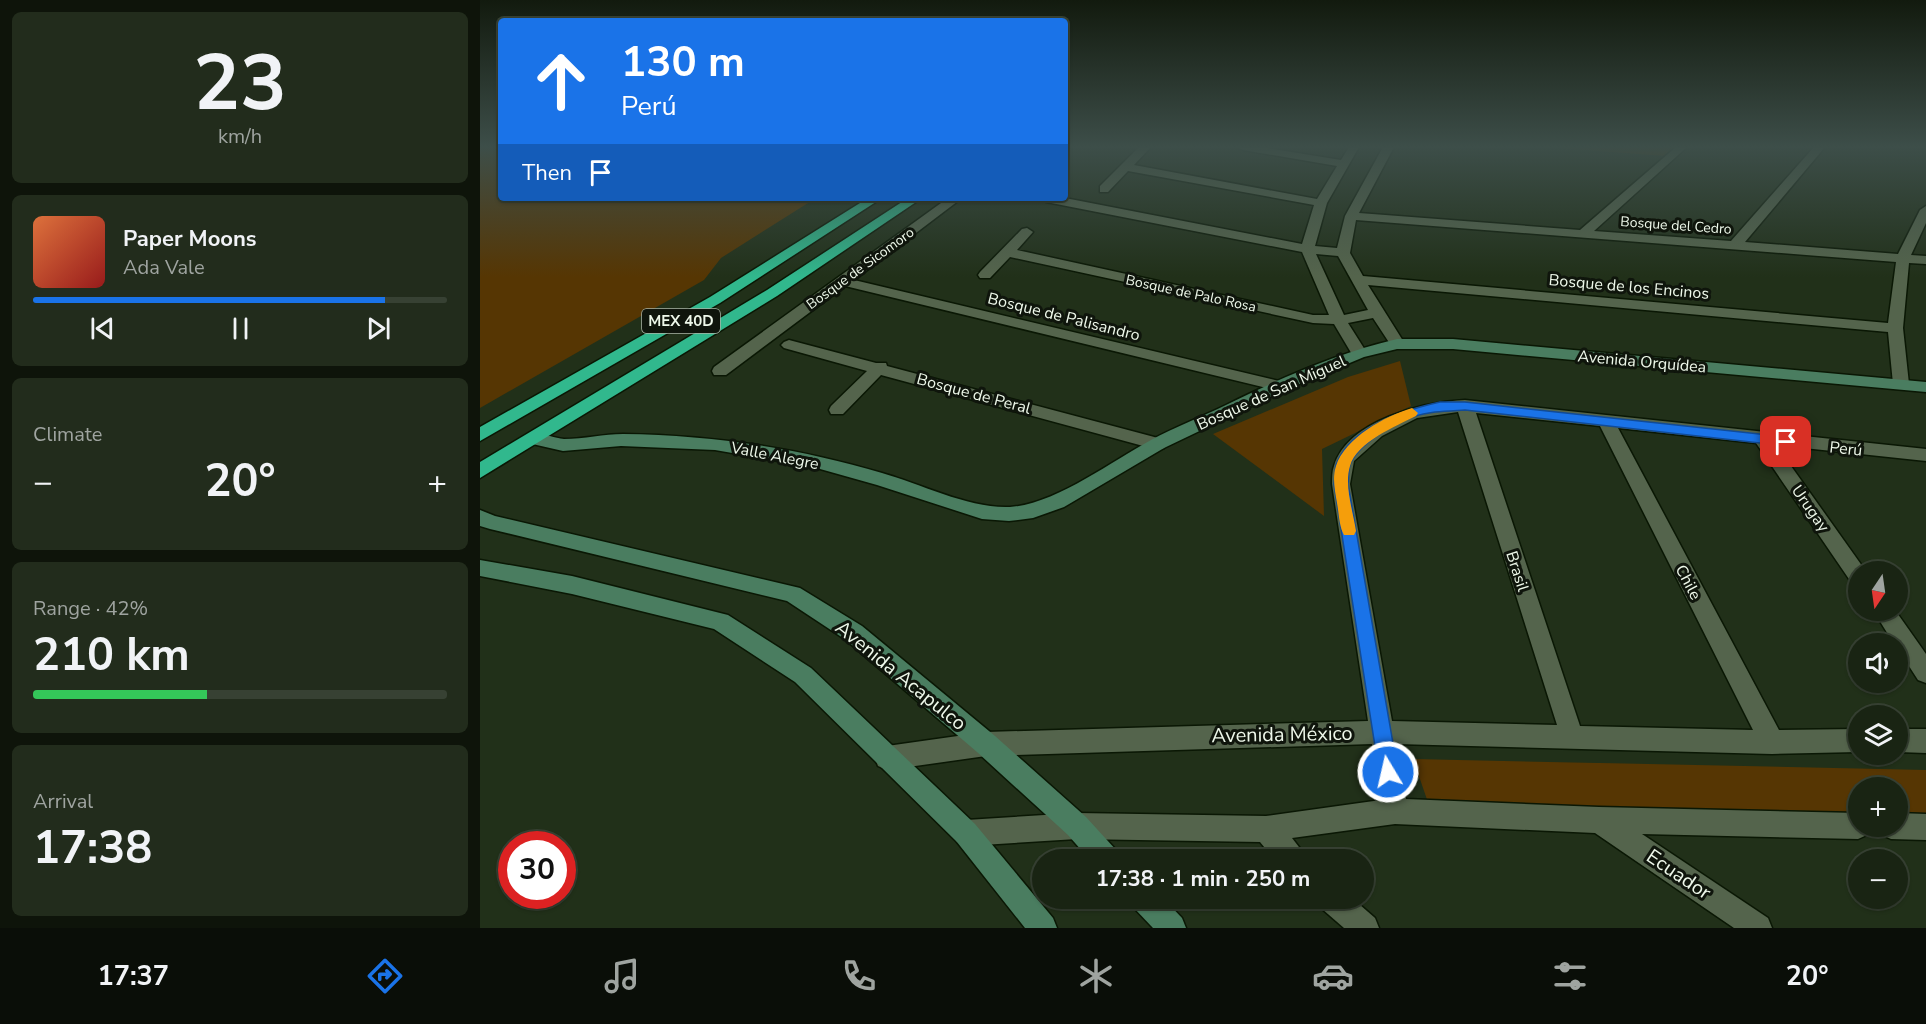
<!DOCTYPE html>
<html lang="en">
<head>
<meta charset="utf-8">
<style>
	body { margin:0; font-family:"Nunito Sans",sans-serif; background:#222c1c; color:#f1f3f6; height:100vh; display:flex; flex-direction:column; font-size:22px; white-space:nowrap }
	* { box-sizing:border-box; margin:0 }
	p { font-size:20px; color:#9fa4a0 }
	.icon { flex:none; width:33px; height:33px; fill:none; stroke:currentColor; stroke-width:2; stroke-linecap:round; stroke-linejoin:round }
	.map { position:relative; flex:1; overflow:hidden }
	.details { display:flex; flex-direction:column; gap:12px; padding:12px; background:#0e140a; width:480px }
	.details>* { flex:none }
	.top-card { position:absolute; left:18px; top:18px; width:570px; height:183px; border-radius:6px; box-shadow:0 2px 4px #0004,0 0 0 2px #374133; background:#1a73e8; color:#fff; overflow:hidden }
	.needle { width:39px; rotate:193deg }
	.fabs { position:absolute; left:1368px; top:561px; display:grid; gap:12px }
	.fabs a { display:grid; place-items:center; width:60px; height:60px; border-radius:50%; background:#192413; box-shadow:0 2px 4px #0004,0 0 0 2px #374133; font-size:30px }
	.speed { position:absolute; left:18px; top:831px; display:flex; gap:12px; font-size:30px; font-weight:700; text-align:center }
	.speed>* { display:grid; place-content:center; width:78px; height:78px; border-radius:50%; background:#192413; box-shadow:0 2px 4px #0004,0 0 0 2px #374133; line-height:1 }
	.speed .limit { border:9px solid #d22; background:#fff; color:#111 }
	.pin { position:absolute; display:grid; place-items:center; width:51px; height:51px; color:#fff; margin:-26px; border-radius:12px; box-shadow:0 3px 9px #0006 }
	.me { position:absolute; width:66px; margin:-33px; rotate:351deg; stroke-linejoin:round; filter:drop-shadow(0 0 4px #0008) }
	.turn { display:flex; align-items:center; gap:21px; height:126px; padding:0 24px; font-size:27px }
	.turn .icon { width:78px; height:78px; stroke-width:2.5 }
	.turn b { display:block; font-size:42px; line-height:51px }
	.then { display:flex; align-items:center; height:57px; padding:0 24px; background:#0003; gap:12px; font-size:22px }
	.big { font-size:45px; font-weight:700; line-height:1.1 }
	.details .widget { flex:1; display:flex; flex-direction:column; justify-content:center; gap:9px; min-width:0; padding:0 21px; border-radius:9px; background:#222c1c }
	.details .dial { align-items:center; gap:0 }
	.dial b { font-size:78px; line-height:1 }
	.song { display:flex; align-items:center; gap:18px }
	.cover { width:72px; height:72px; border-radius:9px; background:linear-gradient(135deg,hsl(20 70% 55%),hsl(0 70% 35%)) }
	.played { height:6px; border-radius:3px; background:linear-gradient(90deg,#1a73e8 85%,#374133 85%) }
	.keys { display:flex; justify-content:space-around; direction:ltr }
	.heat { display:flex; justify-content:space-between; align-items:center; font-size:33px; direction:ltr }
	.charge { height:9px; border-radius:4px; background:linear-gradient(90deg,#34c759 42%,#374133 0) }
	.trip { position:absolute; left:552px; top:849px; width:342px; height:60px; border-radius:30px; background:#192413; box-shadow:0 2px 4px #0004,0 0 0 2px #374133; font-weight:700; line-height:60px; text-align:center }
	.dock { display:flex; height:96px; justify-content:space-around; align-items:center; background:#0a0e08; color:#9fa4a0 }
	.dock .icon { width:42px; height:42px }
	.dock .selected { color:#1a73e8 }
	.dock b { font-size:27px; color:#f1f3f6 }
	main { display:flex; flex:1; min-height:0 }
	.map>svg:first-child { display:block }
</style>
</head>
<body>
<main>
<section class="details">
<div class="widget dial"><b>23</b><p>km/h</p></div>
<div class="widget">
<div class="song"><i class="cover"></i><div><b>Paper Moons</b><p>Ada Vale</p></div></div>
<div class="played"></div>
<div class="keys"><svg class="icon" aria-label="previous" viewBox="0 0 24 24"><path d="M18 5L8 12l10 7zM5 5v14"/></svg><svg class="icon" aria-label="pause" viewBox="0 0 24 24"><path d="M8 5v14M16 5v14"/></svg><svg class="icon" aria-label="next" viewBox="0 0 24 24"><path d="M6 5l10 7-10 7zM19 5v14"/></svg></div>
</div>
<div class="widget"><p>Climate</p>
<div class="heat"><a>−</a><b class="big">20°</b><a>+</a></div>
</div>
<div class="widget"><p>Range · 42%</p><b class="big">210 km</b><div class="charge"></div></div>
<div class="widget"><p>Arrival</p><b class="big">17:38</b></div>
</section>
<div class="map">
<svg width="1446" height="928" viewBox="0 0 1446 928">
	<rect width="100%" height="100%" fill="#213019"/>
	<!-- green -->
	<g fill="#563603">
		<polygon points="0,147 21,147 21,198 336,198 241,258 224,280 0,408"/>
		<polygon points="1063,147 1197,147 1186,156"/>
		<polygon points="920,361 931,406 842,449 844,516 733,434 868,377"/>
		<polygon points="933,759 1446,770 1446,818 1418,817 1418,788 1378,788 1378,817 951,811"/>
	</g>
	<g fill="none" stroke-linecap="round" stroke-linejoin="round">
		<defs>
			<g id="street">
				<path d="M 659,147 L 671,147 L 654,165 L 837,199 L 857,166 L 763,150 L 757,147 L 781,147 L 861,160 L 869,147 L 879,147 L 847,203 L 835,246 L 857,248 L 865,216 L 903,147 L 914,147 L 879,213 L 1100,230 L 1196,147 L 1207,147 L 1114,231 L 1251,241 L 1334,147 L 1345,147 L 1265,242 L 1418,254 L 1440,210 L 1446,206 L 1446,223 L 1431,255 L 1446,256 L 1446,264 L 1429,263 L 1423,328 L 1429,384 L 1427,388 L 1415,388 L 1413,384 L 1408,332 L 888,285 L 925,344 L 922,347 L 912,347 L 893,318 L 868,323 L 887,353 L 879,358 L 873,356 L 854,324 L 833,323 L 530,257 L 510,278 L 500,278 L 498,275 L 500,272 L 542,229 L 547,228 L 553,232 L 537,250 L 833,315 L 849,315 L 822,252 L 566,202 L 560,198 L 585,198 L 822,244 L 834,205 L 648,171 L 628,192 L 620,192 L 620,186 ZM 876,220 L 1416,262 L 1408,323 L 883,276 L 870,253 ZM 836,254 L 858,256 L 888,310 L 864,315 Z"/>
				<polygon points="468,198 482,198 374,280 799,381 805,382 807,386 805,390 799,391 365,286 246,375 234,375 232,371 234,367"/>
				<polygon points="309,340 396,363 406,363 407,366 678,438 684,440 687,444 684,448 678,450 401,375 363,414 351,414 349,410 351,406 387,371 304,348 301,345 304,342"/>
				<path d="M 985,400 L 1446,449 L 1446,461 L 1296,445 L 1385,570 L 1378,572 L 1378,584 L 1371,582 L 1276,443 L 1138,428 L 1299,730 L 1378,729 L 1378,752 L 1292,754 L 916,744 L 926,799 L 1119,807 L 1378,813 L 1378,826 L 1391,826 L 1387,835 L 1378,839 L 1162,834 L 1288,918 L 1292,928 L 1254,928 L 1115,833 L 915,824 L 812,838 L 822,851 L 826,860 L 795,860 L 780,842 L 597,839 L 486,846 L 477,842 L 473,833 L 477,824 L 486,820 L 597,813 L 786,816 L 901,800 L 892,744 L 506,756 L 407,770 L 398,766 L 395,758 L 398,750 L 407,746 L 506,732 L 888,721 L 852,484 C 852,478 852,471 854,466 C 868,420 944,402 985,400 ZM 978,412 L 1077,725 L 912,721 L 870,484 L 874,461 L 902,436 L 937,418 ZM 996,413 L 1120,426 L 1273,730 L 1100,726 Z"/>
				<polygon points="1393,610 1415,610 1446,654 1446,683 1438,680 1418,649 1418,644 1414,644"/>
				<polygon points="1418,729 1446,729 1446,753 1418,752"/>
				<polygon points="1418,813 1446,814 1446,840 1411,839 1402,835 1398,826 1418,826"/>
				<polygon points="837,898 872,898 895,918 899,928 864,928 841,908"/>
			</g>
			<g id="secondary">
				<path d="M 917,339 L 973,339 L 1446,382 L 1446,392 L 973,349 L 917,349 L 884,357 L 805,390 L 684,448 L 584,507 L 553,518 L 529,521 L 502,519 L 397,485 L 333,467 L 235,450 L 141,446 L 83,451 L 48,443 L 45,439 L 48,435 C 60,431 72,438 84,439 C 104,439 124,434 143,434 C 231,435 318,448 402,473 C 441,484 490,509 530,507 C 576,504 630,462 671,440 C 695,427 721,417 746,405 C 801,378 857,353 917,339 Z"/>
				<polygon points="0,510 15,516 320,588 382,626 515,736 606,817 637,851 641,860 610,860 588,835 497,752 366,640 307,601 10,529 0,526"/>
				<polygon points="0,560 92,576 248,615 331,668 495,824 573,918 577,928 545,928 477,842 315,682 234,629 92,594 0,576"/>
				<polygon points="650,898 683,898 702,918 706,928 673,928 654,908"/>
			</g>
			<g id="highway">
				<polygon points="388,198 402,198 240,303 0,441 0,427 230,297"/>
				<polygon points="428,198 442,198 297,296 0,478 0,462 287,290"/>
			</g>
		</defs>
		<!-- street casing -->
		<use href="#street" stroke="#0a1704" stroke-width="3"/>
		<!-- secondary casing -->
		<use href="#secondary" stroke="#0a1704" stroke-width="3"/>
		<!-- highway casing -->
		<use href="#highway" stroke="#0a1704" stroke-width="3"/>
		<!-- street -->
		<use href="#street" fill="#54644c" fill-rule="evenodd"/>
		<!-- secondary -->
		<use href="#secondary" fill="#4a7d60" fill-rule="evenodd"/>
		<!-- highway -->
		<use href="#highway" fill="#31b88d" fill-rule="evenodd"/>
	</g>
	<!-- sky -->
	<linearGradient id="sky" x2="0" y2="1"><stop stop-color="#121a0e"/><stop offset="0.53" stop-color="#3d4e49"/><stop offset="1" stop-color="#3d4e49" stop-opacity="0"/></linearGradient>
	<rect width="1446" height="277" fill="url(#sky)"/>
	<!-- route -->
	<path fill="#1a73e8" stroke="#114b97" stroke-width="1.5" d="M 960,402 L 985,402 L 1306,437 L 1312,442 L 1306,446 L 985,410 C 968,411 950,411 933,417 C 914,423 877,445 870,465 C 868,471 869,478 868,484 L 918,772 L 915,778 L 908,781 L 902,778 L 899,772 L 854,484 C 855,478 855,471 856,465 C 870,427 924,410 960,402 Z"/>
	<!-- slow -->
	<path fill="#f59e0b" d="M 932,408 L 938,413 L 936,416 C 916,426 877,442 870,466 C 864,486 873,511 876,531 L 874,535 L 864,535 C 859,526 859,514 857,503 C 855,491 852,478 856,466 C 865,438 905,416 932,408 Z"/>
	<g text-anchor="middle" stroke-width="6" stroke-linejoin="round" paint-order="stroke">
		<!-- far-street labels -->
		<g font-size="14" fill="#eef8ea" stroke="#0f150c">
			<text transform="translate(1196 225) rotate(4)" y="5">Bosque del Cedro</text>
			<text transform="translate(380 268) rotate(-36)" y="5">Bosque de Sicomoro</text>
			<text transform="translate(711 293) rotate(12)" y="5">Bosque de Palo Rosa</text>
		</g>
		<!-- shield labels -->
		<rect fill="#0f150c" stroke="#abb4a7" stroke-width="1.5" x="162" y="309" width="78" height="24" rx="4.5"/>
		<g font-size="15" font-weight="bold" fill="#eef8ea">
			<text x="201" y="326">MEX 40D</text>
		</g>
		<!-- street labels -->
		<g font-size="16" fill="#eef8ea" stroke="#0f150c">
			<text transform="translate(1149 286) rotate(5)" y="6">Bosque de los Encinos</text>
			<text transform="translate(584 316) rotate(14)" y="6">Bosque de Palisandro</text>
			<text transform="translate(1162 361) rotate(5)" y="6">Avenida Orquídea</text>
			<text transform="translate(791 392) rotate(-24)" y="6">Bosque de San Miguel</text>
			<text transform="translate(494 393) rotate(15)" y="6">Bosque de Peral</text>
			<text transform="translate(1366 448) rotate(6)" y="6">Perú</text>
			<text transform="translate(295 455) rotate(11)" y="6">Valle Alegre</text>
			<text transform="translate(1331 508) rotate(55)" y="6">Urugay</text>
			<text transform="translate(1038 571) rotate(72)" y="6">Brasil</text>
			<text transform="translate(1209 582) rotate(62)" y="6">Chile</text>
		</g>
		<!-- near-street labels -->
		<g font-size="20" fill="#eef8ea" stroke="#0f150c">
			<text transform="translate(421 675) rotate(39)" y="7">Avenida Acapulco</text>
			<text transform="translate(802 734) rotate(-1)" y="7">Avenida México</text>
			<text transform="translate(1199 874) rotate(34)" y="7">Ecuador</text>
		</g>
	</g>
</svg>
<div class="fabs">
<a><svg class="needle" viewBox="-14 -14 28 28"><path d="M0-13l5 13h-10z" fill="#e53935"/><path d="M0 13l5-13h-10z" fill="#9fa4a0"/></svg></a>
<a><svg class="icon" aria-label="sound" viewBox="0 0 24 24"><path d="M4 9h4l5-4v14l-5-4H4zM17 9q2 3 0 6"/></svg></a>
<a><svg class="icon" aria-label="layers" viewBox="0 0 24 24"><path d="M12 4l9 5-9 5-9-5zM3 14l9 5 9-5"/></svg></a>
<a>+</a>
<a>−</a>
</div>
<div class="speed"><div class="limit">30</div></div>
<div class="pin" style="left:1306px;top:442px;background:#d93025"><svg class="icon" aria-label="arrive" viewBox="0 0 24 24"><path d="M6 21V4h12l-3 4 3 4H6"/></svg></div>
<svg class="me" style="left:908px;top:772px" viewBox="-20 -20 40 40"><circle r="17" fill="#1a73e8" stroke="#fff" stroke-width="3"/><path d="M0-11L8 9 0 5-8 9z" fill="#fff"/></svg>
<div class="trip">17:38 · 1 min · 250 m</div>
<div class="top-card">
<div class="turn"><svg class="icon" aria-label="ahead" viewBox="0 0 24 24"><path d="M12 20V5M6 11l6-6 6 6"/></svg><div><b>130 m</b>Perú</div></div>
<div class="then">Then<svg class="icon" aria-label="arrive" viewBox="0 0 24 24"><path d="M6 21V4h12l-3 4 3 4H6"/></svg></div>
</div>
</div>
</main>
<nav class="dock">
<b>17:37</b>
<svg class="icon selected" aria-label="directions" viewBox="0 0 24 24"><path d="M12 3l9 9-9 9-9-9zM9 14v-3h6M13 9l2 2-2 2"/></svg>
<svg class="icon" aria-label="music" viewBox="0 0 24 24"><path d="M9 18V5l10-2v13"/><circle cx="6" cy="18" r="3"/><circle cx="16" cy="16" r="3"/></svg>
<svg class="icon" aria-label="phone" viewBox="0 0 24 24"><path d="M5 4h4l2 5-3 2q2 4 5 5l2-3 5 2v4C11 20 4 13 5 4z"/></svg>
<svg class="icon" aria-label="climate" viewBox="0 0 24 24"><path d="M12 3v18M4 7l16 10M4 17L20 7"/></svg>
<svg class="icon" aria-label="car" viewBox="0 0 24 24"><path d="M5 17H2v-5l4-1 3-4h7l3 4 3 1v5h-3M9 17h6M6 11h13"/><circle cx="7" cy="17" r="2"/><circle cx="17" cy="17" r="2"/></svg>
<svg class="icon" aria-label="filters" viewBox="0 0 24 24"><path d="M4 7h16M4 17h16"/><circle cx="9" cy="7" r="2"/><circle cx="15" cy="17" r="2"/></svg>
<b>20°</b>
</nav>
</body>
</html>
